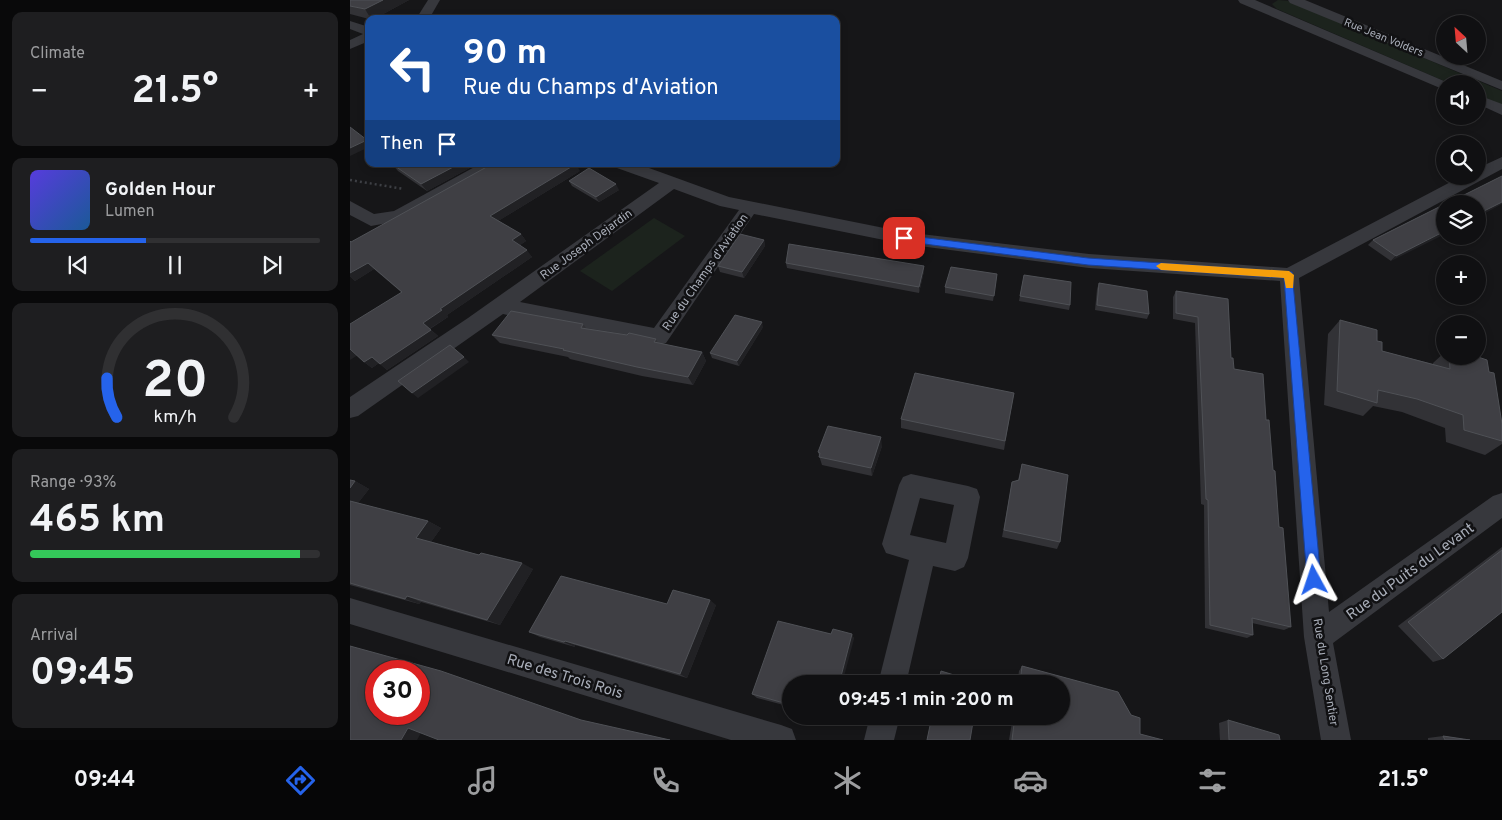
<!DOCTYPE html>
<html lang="en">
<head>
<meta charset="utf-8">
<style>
	body { margin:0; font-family:Overpass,sans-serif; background:#1e1e20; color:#f1f3f6; height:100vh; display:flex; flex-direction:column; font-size:19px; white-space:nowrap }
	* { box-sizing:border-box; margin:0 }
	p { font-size:16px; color:#9c9d9f }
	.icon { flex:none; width:28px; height:28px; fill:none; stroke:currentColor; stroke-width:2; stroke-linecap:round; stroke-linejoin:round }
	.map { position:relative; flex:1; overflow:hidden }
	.side { display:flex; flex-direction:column; gap:12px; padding:12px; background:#09090a; width:350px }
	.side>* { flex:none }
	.hud { position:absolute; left:15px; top:15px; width:475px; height:152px; border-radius:10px; box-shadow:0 2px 8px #0003,0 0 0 1px #303032; background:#1a4fa0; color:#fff; overflow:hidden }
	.needle { width:32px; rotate:334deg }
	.controls { position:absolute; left:1086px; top:15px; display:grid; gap:10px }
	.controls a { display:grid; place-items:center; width:50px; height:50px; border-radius:50%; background:#101012; box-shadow:0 2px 8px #0003,0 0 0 1px #303032; font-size:25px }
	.speed { position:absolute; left:15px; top:660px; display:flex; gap:10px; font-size:25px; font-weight:700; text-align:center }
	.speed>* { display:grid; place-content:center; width:65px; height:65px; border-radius:50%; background:#101012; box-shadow:0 2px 8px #0003,0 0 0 1px #303032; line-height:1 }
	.speed .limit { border:8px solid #d22; background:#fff; color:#111 }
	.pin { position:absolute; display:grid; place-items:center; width:42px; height:42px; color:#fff; margin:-21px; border-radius:10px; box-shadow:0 2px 8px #0006 }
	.me { position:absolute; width:55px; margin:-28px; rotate:355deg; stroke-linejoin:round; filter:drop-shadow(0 0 4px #0008) }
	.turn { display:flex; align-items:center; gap:18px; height:105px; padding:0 15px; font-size:22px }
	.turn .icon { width:65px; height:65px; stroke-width:2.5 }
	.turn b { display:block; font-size:35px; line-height:42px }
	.then { display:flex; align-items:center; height:48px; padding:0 15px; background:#0003; gap:10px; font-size:19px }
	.big { font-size:38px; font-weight:700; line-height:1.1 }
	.side .tile { flex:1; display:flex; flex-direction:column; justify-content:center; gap:8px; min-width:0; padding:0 18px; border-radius:10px; background:#1e1e20 }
	.side .dial { align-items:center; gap:0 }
	.dial svg { height:130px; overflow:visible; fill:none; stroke:#303032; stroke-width:7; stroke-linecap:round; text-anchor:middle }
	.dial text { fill:#f1f3f6; stroke:none }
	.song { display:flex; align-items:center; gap:15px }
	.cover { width:60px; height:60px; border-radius:8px; background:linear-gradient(135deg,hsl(250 70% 55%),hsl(210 70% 35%)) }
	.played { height:5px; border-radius:2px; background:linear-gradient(90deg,#2563eb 40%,#303032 40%) }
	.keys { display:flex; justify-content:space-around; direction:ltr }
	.heat { display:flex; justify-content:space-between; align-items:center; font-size:28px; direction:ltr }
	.charge { height:8px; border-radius:4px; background:linear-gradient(90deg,#34c759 93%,#303032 0) }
	.trip { position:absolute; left:432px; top:675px; width:288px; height:50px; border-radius:25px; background:#101012; box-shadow:0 2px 8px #0003,0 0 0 1px #303032; font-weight:700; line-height:50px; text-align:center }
	.menu { display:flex; height:80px; justify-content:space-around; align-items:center; background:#060607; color:#9c9d9f }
	.menu .icon { width:35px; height:35px }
	.menu .current { color:#2563eb }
	.menu b { font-size:22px; color:#f1f3f6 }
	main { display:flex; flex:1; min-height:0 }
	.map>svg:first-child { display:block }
</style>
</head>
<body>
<main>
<section class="side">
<div class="tile"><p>Climate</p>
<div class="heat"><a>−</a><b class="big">21.5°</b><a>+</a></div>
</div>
<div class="tile">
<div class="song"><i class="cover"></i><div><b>Golden Hour</b><p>Lumen</p></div></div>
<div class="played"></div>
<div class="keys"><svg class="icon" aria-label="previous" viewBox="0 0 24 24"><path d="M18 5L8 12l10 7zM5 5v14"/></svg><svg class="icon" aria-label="pause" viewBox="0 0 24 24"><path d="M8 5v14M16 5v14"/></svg><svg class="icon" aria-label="next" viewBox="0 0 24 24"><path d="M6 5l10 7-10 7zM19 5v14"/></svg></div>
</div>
<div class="tile dial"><svg viewBox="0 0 100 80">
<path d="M14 69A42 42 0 1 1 86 69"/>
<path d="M14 69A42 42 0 0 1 8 45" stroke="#2563eb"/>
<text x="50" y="56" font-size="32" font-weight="700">20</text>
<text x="50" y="72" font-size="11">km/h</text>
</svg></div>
<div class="tile"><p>Range · 93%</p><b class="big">465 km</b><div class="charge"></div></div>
<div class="tile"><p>Arrival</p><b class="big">09:45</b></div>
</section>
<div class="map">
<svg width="1152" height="740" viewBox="0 0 1152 740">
	<rect width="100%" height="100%" fill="#161618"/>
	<!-- green -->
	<g fill="#1c231d">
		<polygon points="928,0 939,1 1152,91 1152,106 1128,95 1128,84 1101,84 927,9 922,4"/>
		<polygon points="304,218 335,236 262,291 230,271"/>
	</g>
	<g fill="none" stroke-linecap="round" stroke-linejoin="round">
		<!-- path -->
		<polyline stroke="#3d3f44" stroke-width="2.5" stroke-dasharray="2 3" stroke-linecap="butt" points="0,180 54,189"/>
		<!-- minor -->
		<g fill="#37383d" fill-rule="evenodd">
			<polygon points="78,0 90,0 79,19 66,19"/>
			<polygon points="888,0 905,0 1101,84 1095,84 1095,89 1090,88 890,3"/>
			<polygon points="938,0 955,0 1152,81 1152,90 940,3"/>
			<polygon points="0,21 19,27 19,41 0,49 0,40 13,34 0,29"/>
			<polygon points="1128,95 1152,104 1152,115 1128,104"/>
			<path d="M 1152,157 L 1152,169 L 949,278 L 979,612 L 1143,496 L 1152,493 L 1152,518 L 983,643 L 1001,740 L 971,740 L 954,637 L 930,281 L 739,268 L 554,244 L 404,214 L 316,343 L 309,345 L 153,314 L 8,416 L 0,418 L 0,397 L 118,318 L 309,183 L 267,168 L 265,164 L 288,164 L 379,197 L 554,232 L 739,254 L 937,268 L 1112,176 L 1128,176 L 1128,168 ZM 324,189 L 370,206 L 389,210 L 304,328 L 170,302 Z"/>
			<polygon points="130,164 150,164 148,168 54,220 21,226 0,215 0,201 24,214 44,211"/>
			<path d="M 561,474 L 618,486 L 627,489 L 630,497 L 618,558 L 614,567 L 605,571 L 583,566 L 556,684 L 528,684 L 559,560 L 536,553 L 532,544 L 549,485 L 553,477 ZM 570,498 L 604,505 L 596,543 L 560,535 Z"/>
			<polygon points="0,598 431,725 442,729 446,740 381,740 0,624"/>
			<polygon points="520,716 550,716 544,740 514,740"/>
		</g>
	</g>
	<!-- wall -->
	<g fill="#323236">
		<polygon points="0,0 59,0 24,19 19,19 0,14"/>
		<polygon points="42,164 127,164 77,191 48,171"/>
		<polygon points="230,171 148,221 171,234 176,241 170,245 182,257 97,315 98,317 80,329 88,336 37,370 29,363 22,368 14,362 51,292 24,269 5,281 0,276 0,241 1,242"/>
		<polygon points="219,181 269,190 249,202 222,186"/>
		<polygon points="1095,204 1041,261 1018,245 1023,240"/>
		<polygon points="414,240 415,246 394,278 370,272 368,266"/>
		<polygon points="436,263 574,266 574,271 569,293 437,268"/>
		<polygon points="647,274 643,301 595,293 595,287"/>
		<polygon points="674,275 720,305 719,310 669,301"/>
		<polygon points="749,283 799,314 797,319 745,310 747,289"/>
		<polygon points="826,291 878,299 881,358 884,369 916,420 941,627 934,630 902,623 903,635 897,638 855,628 854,505 851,504 845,323 823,319 823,297"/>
		<polygon points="990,320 1027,341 1032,351 1083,364 1083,363 1095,352 1095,356 1125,356 1139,372 1152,424 1152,444 1135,455 1096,442 1095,428 1052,412 1023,406 1013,416 974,405 978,334"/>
		<polygon points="233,324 236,328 306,339 308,343 352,352 356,361 343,385 292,376 220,359 218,357 150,343 142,335"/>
		<polygon points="413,327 389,366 362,358 360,353"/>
		<polygon points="664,393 654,450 551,428 551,419"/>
		<polygon points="532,446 522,476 472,465 468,452"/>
		<polygon points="672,464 710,542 707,549 652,537 662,482 668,480"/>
		<polygon points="0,480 5,481 19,489 8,503 78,521 91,528 81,542 183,569 150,625 71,602 69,604 0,585"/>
		<polygon points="1152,547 1152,612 1093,659 1083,662 1048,626"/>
		<polygon points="317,604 366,605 337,678 225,645 225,647 190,637 179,632"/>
		<polygon points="481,634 502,634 504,639 441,684 441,707 407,698 402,694"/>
		<polygon points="672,666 768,692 781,715 790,718 790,734 813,740 659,740 663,716 711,716 711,684 667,684 669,671"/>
		<polygon points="878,720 930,740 870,740 869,723"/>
		<polygon points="1093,736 1120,740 1078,740 1078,738"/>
	</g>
	<!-- shaded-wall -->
	<g fill="#212124">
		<polygon points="33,0 59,0 24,19 21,19 15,9"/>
		<polygon points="17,140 19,142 19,147 0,156 0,148"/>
		<polygon points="109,164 127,164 77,191 71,184"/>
		<polygon points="226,164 230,171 145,223 140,216"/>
		<polygon points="266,184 269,190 249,202 246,197"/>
		<polygon points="1152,202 1152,204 1128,217 1128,214"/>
		<polygon points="1095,231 1095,234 1041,261 1046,256"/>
		<polygon points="171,234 176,241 167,247 162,240"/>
		<polygon points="414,240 415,246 394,278 392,272"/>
		<polygon points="177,250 182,257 97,315 98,317 79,329 73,323 90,309"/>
		<polygon points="18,263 24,269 5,281 0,276 0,273"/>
		<polygon points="574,266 574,271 569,293 569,287"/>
		<polygon points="412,322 413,327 389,366 387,361"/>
		<polygon points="81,330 88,336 37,370 30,364"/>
		<polygon points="0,349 8,355 0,360"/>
		<polygon points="352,352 356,361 343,385 338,377"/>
		<polygon points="22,357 29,363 22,368 14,362"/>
		<polygon points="114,357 119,362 68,398 62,393"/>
		<polygon points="531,437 532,446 522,476 521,468"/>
		<polygon points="5,481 19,489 5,507 0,504 0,488"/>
		<polygon points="78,521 91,528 79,545 66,538"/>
		<polygon points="172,563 183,569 150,625 137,620"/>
		<polygon points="57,596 71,602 69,604 55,599"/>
		<polygon points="360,600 366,605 337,678 330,674"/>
		<polygon points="502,634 504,639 492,684 489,684"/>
		<polygon points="215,641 225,645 225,647 214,642"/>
		<polygon points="91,671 104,675 241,723 231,720"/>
		<polygon points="58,728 72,731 67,740 51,740"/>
	</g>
	<!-- building -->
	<g fill="#3f3f44" stroke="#4f5156" fill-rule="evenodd">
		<polygon points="0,0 33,0 15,9 0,6"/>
		<polygon points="0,127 17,140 0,148"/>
		<polygon points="42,164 109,164 71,184"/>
		<polygon points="142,164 226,164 140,216 171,234 162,240 177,250 90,309 92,310 73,323 81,330 30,364 22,357 14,362 0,349 0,324 52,292 18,263 0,273 0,241 1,242"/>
		<polygon points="239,168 266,184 246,197 219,181"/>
		<polygon points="1152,176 1152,202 1128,214 1128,204 1096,204"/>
		<polygon points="1095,204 1095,231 1046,256 1023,240"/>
		<polygon points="390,234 414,240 392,272 368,266"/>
		<polygon points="439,244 574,266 569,287 436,263"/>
		<polygon points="601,267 647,274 644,296 595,287"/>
		<polygon points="674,275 721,282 720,305 670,296"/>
		<polygon points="749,283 797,291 799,314 747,305"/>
		<polygon points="826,291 878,299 881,358 883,358 884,369 913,374 916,420 919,420 923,470 925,471 929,527 933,528 941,627 902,618 903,635 860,625 858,500 856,499 848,317 826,313"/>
		<polygon points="161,311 233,324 231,328 277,335 279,333 306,339 304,342 352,352 338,377 287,367 213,350 214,349 142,335"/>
		<polygon points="385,315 412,322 387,361 360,353"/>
		<polygon points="990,320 1027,330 1027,341 1032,342 1032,351 1100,369 1099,356 1125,356 1137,360 1139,372 1144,373 1152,424 1152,441 1114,430 1113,415 1067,399 1028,390 1027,403 987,391"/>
		<polygon points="100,345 114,357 62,393 48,381"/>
		<polygon points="565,373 664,393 655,441 551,419"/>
		<polygon points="478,426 531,437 521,468 469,457 470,453 468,452"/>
		<polygon points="672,464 718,475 710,542 654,530 662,482 669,480"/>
		<polygon points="0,480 5,481 0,488"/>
		<polygon points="0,501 78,521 66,538 129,555 131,553 172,563 137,620 57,596 55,599 0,583"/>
		<polygon points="1152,550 1152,612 1093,659 1058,622"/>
		<polygon points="211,576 317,604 323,590 360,600 330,674 215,641 214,642 179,632"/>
		<polygon points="428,621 481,634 483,629 502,634 489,684 441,684 441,705 402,694"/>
		<path d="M 0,646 L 91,671 L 231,720 L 320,740 L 89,740 L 58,728 L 51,740 L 0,740 ZM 26,671 L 69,671 L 69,714 L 26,714 Z"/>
		<polygon points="672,666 768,692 781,715 790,718 790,734 813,740 662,740 665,716 711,716 711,684 670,684"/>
		<polygon points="591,671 630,683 630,684 588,684"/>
		<polygon points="582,716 624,716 620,740 577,740"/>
		<polygon points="878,720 929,735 930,740 879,740"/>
		<polygon points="1093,736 1120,740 1095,740"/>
	</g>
	<!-- route -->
	<polygon fill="#2563eb" stroke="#184099" points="554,235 738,258 942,272 971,580 969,585 964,587 959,585 957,580 934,278 738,265 551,241 550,238"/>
	<!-- slow -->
	<polygon fill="#f59e0b" points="811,263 939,271 944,275 943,288 936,288 934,278 811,270 806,266"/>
	<g text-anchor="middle" stroke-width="5" stroke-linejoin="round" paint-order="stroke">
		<!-- far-street labels -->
		<g font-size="11" fill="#a8adb8" stroke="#111113">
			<text transform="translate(1034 37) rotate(22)" y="4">Rue Jean Volders</text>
		</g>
		<!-- street labels -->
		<g font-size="12" fill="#a8adb8" stroke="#111113">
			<text transform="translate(236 244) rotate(-36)" y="4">Rue Joseph Dejardin</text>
			<text transform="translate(355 272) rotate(-55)" y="4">Rue du Champs d'Aviation</text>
			<text transform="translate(976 672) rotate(81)" y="4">Rue du Long Sentier</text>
		</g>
		<!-- near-street labels -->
		<g font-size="15" fill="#a8adb8" stroke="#111113">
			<text transform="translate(1060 571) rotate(-36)" y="5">Rue du Puits du Levant</text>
			<text transform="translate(215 676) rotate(17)" y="5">Rue des Trois Rois</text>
		</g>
	</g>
</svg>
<div class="controls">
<a><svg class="needle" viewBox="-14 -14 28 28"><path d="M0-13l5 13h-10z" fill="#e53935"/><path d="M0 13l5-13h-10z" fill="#9c9d9f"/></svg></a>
<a><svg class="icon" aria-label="sound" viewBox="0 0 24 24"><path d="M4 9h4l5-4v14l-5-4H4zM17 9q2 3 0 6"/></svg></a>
<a><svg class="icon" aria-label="search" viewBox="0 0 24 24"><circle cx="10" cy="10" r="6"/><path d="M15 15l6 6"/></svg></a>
<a><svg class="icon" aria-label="layers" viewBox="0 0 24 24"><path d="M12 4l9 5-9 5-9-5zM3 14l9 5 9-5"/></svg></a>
<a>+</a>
<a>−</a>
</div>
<div class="speed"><div class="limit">30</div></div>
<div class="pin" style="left:554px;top:238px;background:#d93025"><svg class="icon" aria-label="arrive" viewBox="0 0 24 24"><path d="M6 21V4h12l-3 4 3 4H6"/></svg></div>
<svg class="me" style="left:964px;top:580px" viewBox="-20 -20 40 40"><path d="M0-17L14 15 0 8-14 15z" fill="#2563eb" stroke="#fff" stroke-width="4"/></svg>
<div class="trip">09:45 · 1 min · 200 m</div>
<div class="hud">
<div class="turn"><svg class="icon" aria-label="left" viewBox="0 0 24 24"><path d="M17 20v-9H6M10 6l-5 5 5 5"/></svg><div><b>90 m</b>Rue du Champs d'Aviation</div></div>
<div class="then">Then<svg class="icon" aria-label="arrive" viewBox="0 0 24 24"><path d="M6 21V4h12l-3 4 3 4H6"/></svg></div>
</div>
</div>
</main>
<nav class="menu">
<b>09:44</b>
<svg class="icon current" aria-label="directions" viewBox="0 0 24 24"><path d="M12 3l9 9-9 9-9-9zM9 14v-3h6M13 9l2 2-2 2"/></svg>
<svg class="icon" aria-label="music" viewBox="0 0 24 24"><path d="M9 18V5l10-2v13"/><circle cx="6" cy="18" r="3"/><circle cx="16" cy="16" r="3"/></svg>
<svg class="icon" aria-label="phone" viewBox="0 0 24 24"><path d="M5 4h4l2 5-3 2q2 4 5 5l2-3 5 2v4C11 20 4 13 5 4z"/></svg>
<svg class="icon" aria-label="climate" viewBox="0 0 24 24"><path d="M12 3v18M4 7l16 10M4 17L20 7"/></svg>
<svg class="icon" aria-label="car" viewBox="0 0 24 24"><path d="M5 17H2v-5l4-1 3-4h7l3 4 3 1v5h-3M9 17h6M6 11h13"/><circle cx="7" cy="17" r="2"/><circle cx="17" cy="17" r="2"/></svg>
<svg class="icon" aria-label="filters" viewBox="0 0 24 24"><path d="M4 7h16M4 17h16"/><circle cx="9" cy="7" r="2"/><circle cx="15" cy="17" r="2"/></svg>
<b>21.5°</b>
</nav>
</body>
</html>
